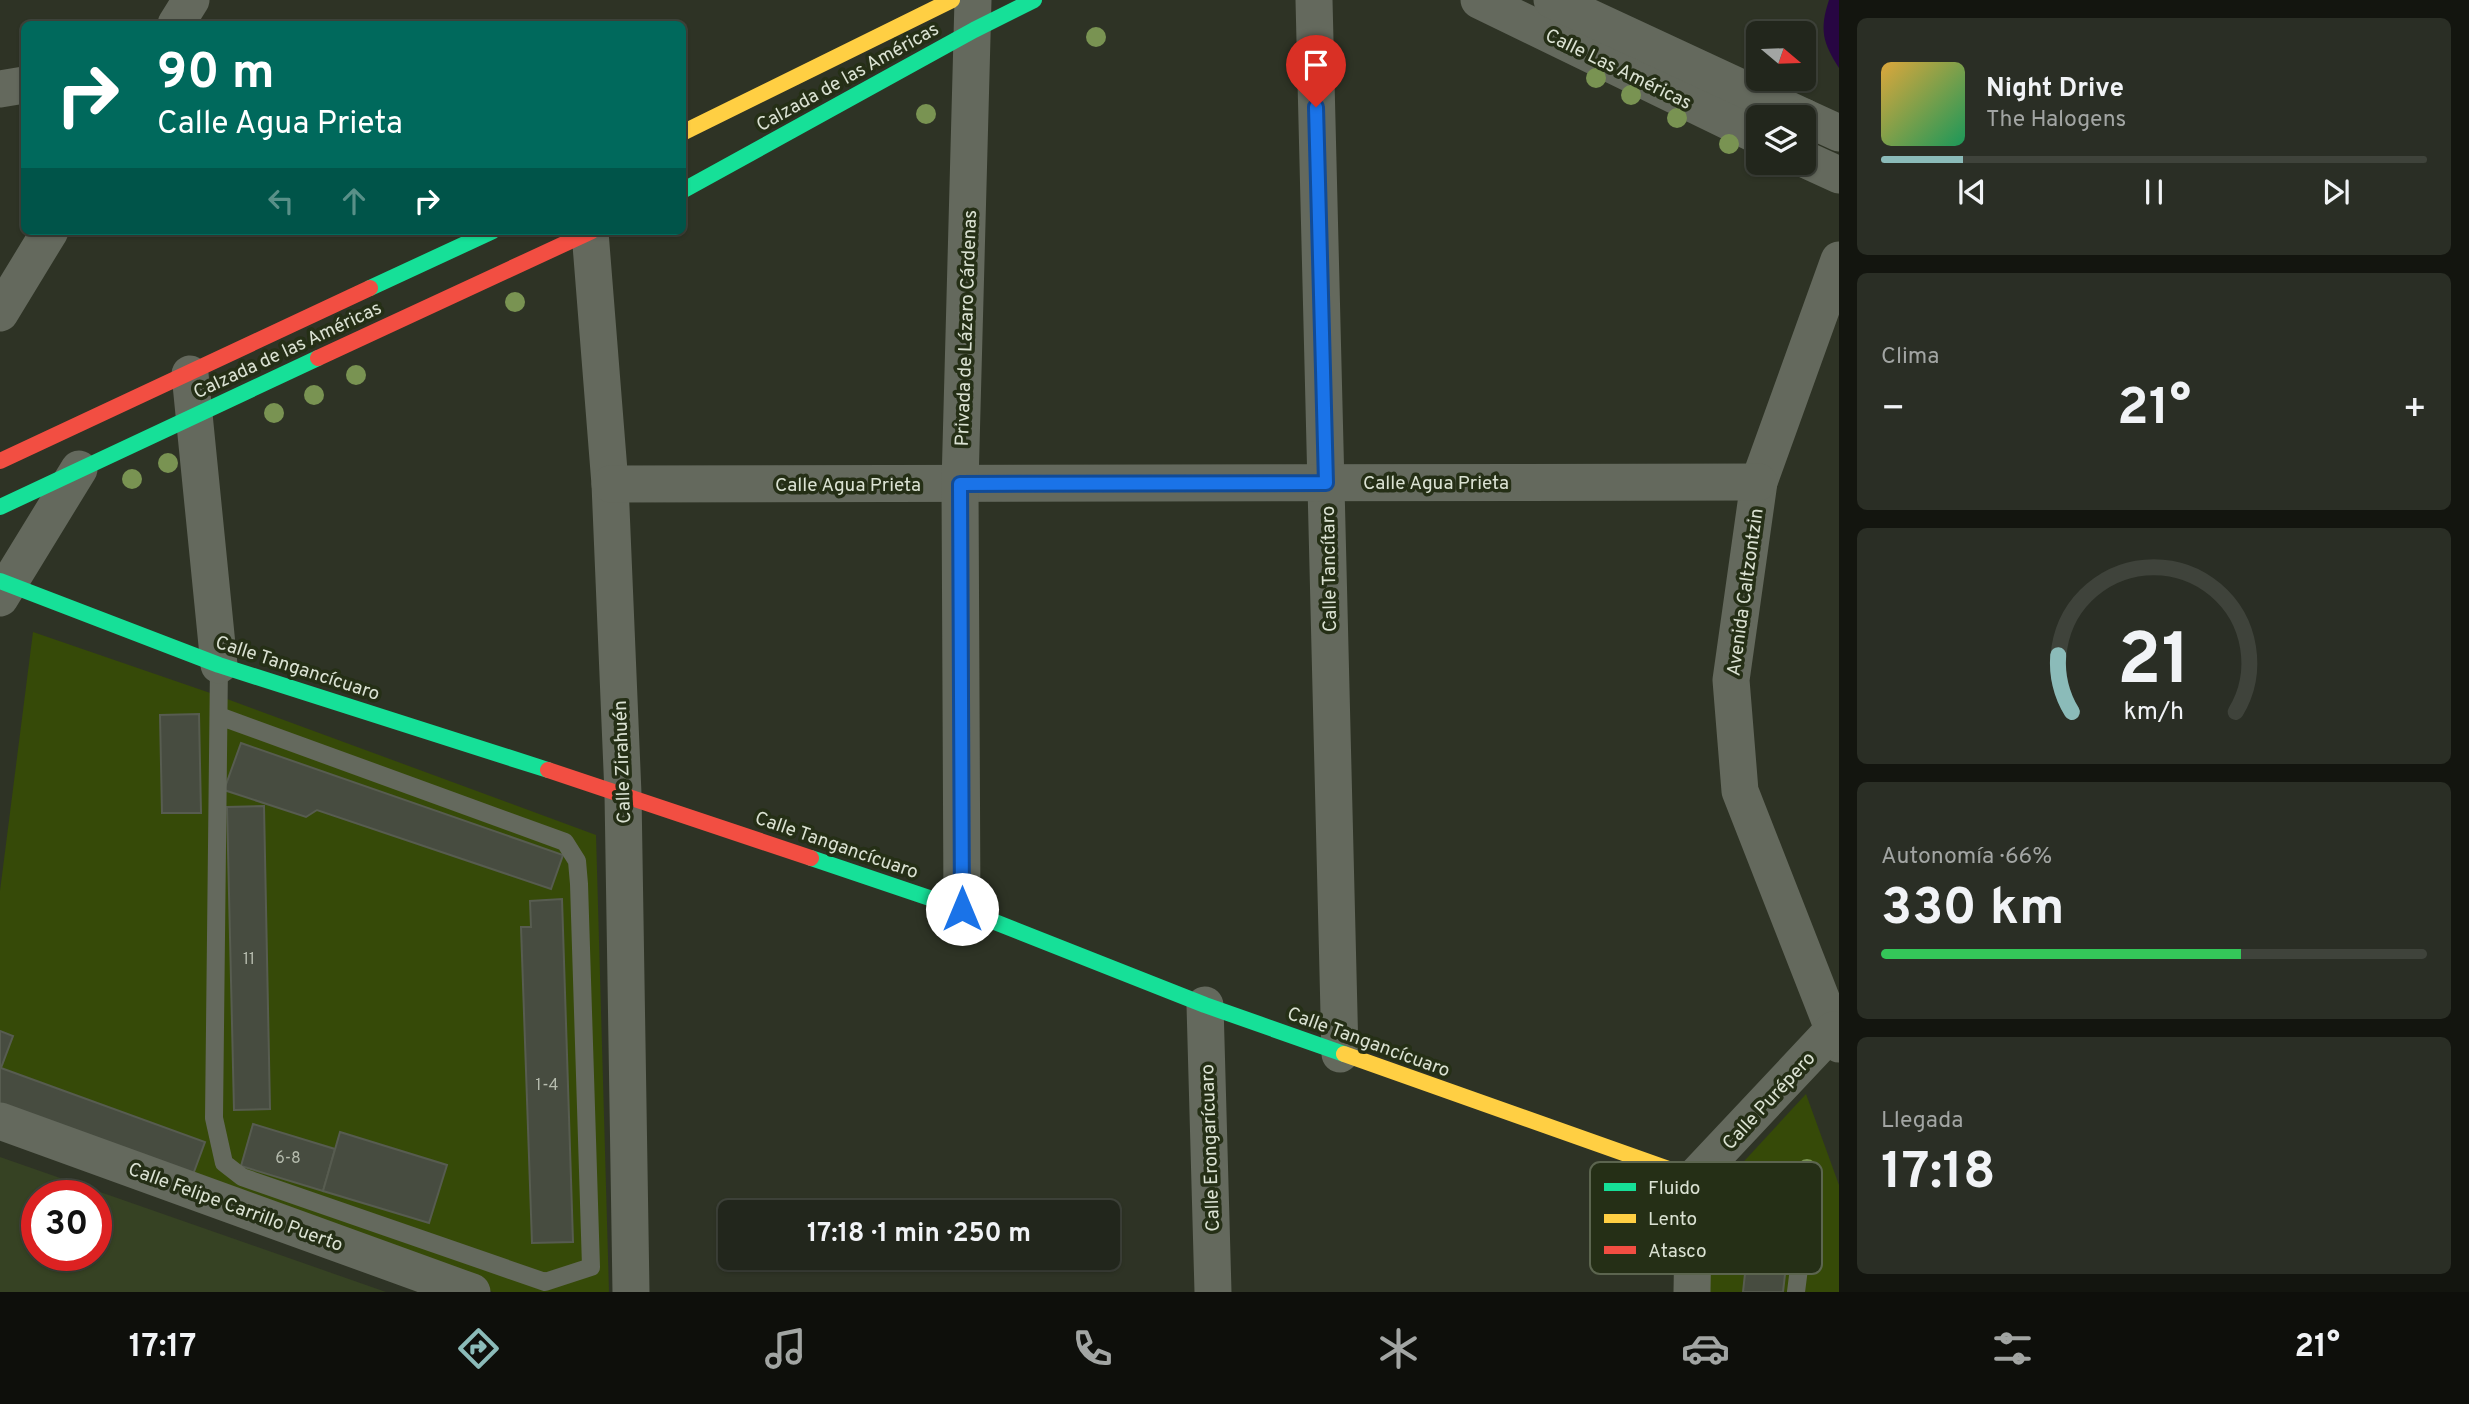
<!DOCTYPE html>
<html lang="es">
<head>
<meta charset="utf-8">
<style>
	body { margin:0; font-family:Overpass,sans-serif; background:#2a2e25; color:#f1f3f6; height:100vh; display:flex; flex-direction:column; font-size:26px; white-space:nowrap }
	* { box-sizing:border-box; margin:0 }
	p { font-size:23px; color:#a2a5a3 }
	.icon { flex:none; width:38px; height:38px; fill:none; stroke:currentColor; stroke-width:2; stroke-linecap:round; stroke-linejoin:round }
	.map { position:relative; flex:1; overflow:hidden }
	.panel { display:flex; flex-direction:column; gap:18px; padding:18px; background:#13150f; width:630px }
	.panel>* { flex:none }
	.guide { position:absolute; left:21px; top:21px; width:665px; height:214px; border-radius:10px; box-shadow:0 2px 5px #0004,0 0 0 2px #3f433b; background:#00695c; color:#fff; overflow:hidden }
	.needle { width:46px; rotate:109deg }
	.tools { position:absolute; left:1746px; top:21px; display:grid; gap:14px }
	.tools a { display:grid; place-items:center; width:70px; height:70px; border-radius:10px; background:#22261c; box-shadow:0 2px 5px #0004,0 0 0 2px #3f433b; font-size:35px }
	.speed { position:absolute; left:21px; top:1180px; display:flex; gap:14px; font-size:35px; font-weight:700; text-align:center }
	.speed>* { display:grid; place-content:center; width:91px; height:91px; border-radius:50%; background:#22261c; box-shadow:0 2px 5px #0004,0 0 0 2px #3f433b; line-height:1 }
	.speed .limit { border:10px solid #d22; background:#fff; color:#111 }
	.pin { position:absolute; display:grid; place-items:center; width:60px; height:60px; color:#fff; margin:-72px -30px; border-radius:50% 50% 50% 0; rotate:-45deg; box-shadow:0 0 7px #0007 }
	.pin .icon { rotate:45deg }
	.me { position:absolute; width:77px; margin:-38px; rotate:0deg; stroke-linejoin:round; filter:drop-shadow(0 0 5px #0008) }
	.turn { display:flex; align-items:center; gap:24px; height:147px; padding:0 21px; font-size:32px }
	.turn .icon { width:91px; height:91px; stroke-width:2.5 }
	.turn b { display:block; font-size:49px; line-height:60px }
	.lanes { display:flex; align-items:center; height:66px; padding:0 21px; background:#0003; justify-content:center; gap:35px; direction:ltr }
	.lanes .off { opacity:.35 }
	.big { font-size:52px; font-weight:700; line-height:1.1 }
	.panel .widget { flex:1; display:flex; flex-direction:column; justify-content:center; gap:10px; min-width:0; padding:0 24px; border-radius:10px; background:#2a2e25 }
	.panel .dial { align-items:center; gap:0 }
	.dial svg { height:182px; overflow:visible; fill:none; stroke:#3f433b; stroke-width:7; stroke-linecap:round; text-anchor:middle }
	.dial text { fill:#f1f3f6; stroke:none }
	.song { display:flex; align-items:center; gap:21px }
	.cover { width:84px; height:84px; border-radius:10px; background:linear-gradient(135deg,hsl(40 70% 55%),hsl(150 70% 35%)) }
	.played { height:7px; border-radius:4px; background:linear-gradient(90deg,#8bbbb9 15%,#3f433b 15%) }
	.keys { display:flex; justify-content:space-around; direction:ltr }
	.heat { display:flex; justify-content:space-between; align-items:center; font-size:38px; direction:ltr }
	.charge { height:10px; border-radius:5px; background:linear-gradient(90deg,#34c759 66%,#3f433b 0) }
	.trip { position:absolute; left:718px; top:1200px; width:402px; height:70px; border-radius:10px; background:#22261c; box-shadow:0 2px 5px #0004,0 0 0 2px #3f433b; font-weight:700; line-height:70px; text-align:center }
	.menu { display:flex; height:112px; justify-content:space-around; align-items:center; background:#0e0f0b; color:#a2a5a3 }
	.menu .icon { width:49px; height:49px }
	.menu .selected { color:#8bbbb9 }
	.menu b { font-size:32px; color:#f1f3f6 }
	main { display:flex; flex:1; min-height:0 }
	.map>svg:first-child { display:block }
</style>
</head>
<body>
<main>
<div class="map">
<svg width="1839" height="1292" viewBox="0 0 1839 1292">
	<rect width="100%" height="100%" fill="#2e3325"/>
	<!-- built -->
	<path fill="#364223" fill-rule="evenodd" d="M 0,1157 L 386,1292 L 0,1292 ZM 37,1195 L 96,1195 L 96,1255 L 37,1255 Z"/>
	<!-- green -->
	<g fill="#364a08">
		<polygon points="33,632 219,696 596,835 609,1292 493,1292 0,1110 0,891"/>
		<polygon points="1806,1094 1839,1185 1839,1292 1698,1292 1699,1210"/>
	</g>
	<!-- water -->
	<path fill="#270642" d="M 1829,0 L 1839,0 L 1839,68 C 1823,43 1819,30 1829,0 Z"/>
	<!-- building -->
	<g fill="#474c40" stroke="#575c50" stroke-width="2">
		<polygon points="199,714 201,813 162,813 160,715"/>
		<polygon points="241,743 563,855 551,889 317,810 306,817 224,790"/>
		<polygon points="264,806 270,1109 234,1110 227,807"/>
		<polygon points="562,899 573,1242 532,1243 521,927 531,927 530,901"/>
		<polygon points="0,1031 13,1036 1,1068 205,1142 191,1180 0,1110"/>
		<polygon points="253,1124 335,1149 323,1191 241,1166"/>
		<polygon points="340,1132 447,1165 429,1223 323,1191"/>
		<polygon points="1753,1200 1793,1204 1783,1292 1743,1292"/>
	</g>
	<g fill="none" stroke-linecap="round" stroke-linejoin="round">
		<!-- lane -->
		<g stroke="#64695d" stroke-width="18">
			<polyline points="219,716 565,842 577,861 579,884 591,1267 545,1282 242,1177 224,1163 214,1118 219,665"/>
			<polyline points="1796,1292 1805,1221"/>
		</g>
		<!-- street -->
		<g stroke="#64695d" stroke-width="37">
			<polyline points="1314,0 1340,1054"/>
			<polyline points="1479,0 1759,136"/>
			<polyline points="1552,0 1804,117"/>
			<polyline points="176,24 191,0"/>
			<polyline points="0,89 24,85"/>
			<polyline points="1804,117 1839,133"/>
			<polyline points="1804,159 1839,175"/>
			<polyline points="590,232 610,484 623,794 631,1292"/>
			<polyline points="1839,260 1759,482 1731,680 1740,791 1839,1044"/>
			<polyline points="0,313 50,231"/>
			<polyline points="190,374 219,665"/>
			<polyline points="610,484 1759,482"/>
			<polyline points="0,598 79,469"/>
			<polyline points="962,909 960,484 973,0"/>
			<polyline points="1205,1005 1213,1292"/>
			<polyline points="0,1121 472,1292"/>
			<polyline points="1692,1292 1694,1178 1833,1030"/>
		</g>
		<!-- fast -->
		<g stroke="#16e098" stroke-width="16">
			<polyline points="682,191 974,30 1034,0"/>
			<polyline points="370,288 493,231"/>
			<polyline points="0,507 318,358"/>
			<polyline points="0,581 219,665 548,770"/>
			<polyline points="811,858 962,909 1205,1005 1344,1054"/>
		</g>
		<!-- slow -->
		<g stroke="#ffcf43" stroke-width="16">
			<polyline points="682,133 952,0"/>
			<polyline points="1344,1054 1694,1178"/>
		</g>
		<!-- jam -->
		<g stroke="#f24e42" stroke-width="16">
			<polyline points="318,358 592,231"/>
			<polyline points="0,461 370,288"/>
			<polyline points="548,770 811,858"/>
		</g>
	</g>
	<!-- trees -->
	<g fill="#799352">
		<circle cx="1096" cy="37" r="10"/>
		<circle cx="1596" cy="78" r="10"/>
		<circle cx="1631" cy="95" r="10"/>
		<circle cx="926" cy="114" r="10"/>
		<circle cx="1677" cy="118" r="10"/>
		<circle cx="1729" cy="144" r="10"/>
		<circle cx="515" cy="302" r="10"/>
		<circle cx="356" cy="375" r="10"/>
		<circle cx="314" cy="395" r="10"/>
		<circle cx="274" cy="413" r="10"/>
		<circle cx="168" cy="463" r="10"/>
		<circle cx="132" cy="479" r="10"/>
		<circle cx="1807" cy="1169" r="10"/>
	</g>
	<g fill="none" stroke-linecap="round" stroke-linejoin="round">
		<defs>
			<polyline id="route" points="962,909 960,484 1326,483 1316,107"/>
		</defs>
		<!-- route casing -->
		<use href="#route" stroke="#114b97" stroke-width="18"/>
		<!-- route -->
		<use href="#route" stroke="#1a73e8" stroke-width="12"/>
	</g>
	<g text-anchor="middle" stroke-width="7" stroke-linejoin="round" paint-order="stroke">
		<!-- number labels -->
		<g font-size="16" fill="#b6bcae">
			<text x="249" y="964">11</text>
			<text x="547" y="1090">1-4</text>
			<text x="288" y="1163">6-8</text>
		</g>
		<!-- street labels -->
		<g font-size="19" fill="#dbe2d3" stroke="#252f16">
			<text transform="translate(1619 68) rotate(26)" y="7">Calle Las Américas</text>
			<text transform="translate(847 76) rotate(-29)" y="7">Calzada de las Américas</text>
			<text transform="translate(965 328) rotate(-88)" y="7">Privada de Lázaro Cárdenas</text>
			<text transform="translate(287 349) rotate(-25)" y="7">Calzada de las Américas</text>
			<text x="1436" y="489">Calle Agua Prieta</text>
			<text x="848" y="491">Calle Agua Prieta</text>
			<text transform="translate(1328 569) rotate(-91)" y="7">Calle Tancítaro</text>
			<text transform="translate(1744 592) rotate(-82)" y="7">Avenida Caltzontzin</text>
			<text transform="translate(298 667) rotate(18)" y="7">Calle Tangancícuaro</text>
			<text transform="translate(621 762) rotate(-92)" y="7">Calle Zirahuén</text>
			<text transform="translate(837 844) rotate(19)" y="7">Calle Tangancícuaro</text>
			<text transform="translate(1369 1041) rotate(20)" y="7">Calle Tangancícuaro</text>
			<text transform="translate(1768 1100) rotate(-47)" y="7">Calle Purépero</text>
			<text transform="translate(1209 1148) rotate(-92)" y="7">Calle Erongarícuaro</text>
			<text transform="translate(236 1206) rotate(20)" y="7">Calle Felipe Carrillo Puerto</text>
		</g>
	</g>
	<!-- legend -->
	<rect x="1590" y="1162" width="232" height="112" rx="10" fill="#252f16" stroke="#5c654f" stroke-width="2"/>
	<rect x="1604" y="1183" width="32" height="8" fill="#16e098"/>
	<rect x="1604" y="1214" width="32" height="9" fill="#ffcf43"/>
	<rect x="1604" y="1246" width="32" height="8" fill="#f24e42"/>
	<g font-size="19" fill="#dbe2d3">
		<text x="1648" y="1194">Fluido</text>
		<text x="1648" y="1225">Lento</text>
		<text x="1648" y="1257">Atasco</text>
	</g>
</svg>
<div class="tools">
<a><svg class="needle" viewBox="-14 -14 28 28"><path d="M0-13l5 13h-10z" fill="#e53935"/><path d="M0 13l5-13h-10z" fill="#a2a5a3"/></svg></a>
<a><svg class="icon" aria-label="layers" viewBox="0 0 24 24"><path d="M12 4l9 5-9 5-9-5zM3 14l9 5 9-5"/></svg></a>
</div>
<div class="speed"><div class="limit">30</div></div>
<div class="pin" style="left:1316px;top:107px;background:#d93025"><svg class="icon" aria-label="arrive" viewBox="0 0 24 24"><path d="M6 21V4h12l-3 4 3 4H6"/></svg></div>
<svg class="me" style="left:962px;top:909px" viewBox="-20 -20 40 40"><circle r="19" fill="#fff"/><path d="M0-13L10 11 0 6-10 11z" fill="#1a73e8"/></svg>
<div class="trip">17:18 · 1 min · 250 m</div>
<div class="guide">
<div class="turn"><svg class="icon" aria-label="right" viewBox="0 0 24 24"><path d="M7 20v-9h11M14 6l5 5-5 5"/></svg><div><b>90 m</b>Calle Agua Prieta</div></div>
<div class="lanes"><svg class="icon off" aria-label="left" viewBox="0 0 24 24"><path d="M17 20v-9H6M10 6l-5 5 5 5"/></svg><svg class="icon off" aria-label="ahead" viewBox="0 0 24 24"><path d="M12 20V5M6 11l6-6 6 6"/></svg><svg class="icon" aria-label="right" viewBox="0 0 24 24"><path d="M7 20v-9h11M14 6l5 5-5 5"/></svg></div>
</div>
</div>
<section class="panel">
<div class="widget">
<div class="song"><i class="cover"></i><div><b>Night Drive</b><p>The Halogens</p></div></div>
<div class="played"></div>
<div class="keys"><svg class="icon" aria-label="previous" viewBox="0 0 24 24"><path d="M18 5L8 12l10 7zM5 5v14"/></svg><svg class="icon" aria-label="pause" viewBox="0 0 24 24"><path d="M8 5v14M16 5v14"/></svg><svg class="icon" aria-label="next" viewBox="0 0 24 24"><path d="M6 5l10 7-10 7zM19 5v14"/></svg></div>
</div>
<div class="widget"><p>Clima</p>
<div class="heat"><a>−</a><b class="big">21°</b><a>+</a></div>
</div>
<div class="widget dial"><svg viewBox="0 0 100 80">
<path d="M14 69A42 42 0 1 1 86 69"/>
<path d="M14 69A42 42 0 0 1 8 44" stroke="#8bbbb9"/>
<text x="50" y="56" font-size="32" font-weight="700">21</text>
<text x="50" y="72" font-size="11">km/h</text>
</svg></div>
<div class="widget"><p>Autonomía · 66%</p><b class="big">330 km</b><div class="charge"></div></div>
<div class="widget"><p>Llegada</p><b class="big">17:18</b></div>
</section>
</main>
<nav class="menu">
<b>17:17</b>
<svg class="icon selected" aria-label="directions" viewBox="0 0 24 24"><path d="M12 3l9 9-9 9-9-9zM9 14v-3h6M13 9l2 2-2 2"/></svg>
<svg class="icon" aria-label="music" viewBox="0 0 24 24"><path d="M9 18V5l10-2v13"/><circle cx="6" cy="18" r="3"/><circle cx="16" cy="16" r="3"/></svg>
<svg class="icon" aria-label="phone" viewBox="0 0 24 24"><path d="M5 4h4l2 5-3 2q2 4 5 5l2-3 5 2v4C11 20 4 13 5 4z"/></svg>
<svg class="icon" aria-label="climate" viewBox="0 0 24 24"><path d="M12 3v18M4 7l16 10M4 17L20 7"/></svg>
<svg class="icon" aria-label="car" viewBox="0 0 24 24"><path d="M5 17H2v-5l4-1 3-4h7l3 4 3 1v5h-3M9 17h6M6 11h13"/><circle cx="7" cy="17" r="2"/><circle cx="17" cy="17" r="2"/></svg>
<svg class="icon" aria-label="filters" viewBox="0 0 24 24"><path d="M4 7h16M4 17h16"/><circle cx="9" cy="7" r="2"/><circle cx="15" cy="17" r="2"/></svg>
<b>21°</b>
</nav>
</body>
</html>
